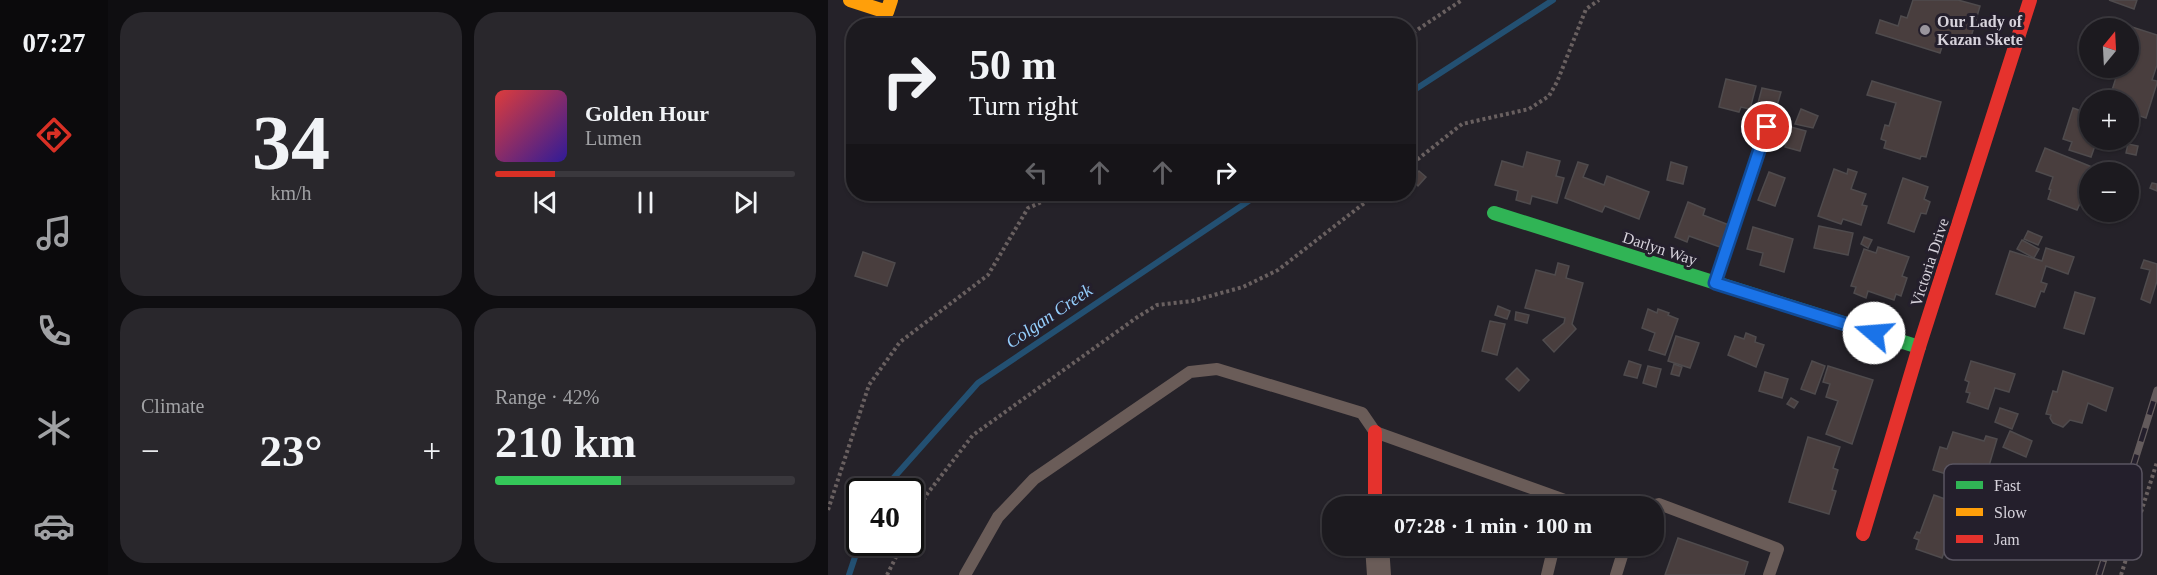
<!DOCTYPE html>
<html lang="en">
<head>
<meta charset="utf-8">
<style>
	body { margin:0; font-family:Georgia,serif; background:#29272c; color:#f1f3f6; height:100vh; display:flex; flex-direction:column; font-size:22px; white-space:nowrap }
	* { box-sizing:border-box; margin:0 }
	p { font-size:20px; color:#a0a1a4 }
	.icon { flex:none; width:33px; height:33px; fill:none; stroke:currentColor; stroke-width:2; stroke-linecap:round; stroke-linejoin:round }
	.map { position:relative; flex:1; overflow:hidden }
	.side { display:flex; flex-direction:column; gap:12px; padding:12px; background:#0f0e11; width:720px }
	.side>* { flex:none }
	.banner { position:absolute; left:18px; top:18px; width:570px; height:183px; border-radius:24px; box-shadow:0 2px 4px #0004,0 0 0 2px #3a383d; background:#1c1a1f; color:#f1f3f6; overflow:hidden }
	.needle { width:39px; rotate:18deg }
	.buttons { position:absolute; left:1251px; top:18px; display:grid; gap:12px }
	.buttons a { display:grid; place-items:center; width:60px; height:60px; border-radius:50%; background:#1c1a1f; box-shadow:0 2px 4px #0004,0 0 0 2px #3a383d; font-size:30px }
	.speed { position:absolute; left:18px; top:478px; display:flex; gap:12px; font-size:30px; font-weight:700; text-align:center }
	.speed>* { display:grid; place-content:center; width:78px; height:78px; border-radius:50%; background:#1c1a1f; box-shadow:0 2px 4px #0004,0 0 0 2px #3a383d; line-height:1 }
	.speed .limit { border:3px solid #111; border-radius:9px; background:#fff; color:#111 }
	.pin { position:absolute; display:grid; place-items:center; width:51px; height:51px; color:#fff; margin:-26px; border:3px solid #fff; border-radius:50%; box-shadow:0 2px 6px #0007 }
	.me { position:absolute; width:66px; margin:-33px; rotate:288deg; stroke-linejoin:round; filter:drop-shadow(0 0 4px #0008) }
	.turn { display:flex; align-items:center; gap:21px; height:126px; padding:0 24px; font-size:27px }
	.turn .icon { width:78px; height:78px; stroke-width:2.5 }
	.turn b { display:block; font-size:42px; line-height:51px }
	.lanes { display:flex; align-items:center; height:57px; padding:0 24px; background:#0003; justify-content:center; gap:30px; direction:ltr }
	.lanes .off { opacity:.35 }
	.big { font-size:45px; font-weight:700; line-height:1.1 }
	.side .card { flex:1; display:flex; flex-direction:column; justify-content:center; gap:9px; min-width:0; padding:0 21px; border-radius:24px; background:#29272c }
	.side .dial { align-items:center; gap:0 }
	.dial b { font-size:78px; line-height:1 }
	.song { display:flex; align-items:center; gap:18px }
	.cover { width:72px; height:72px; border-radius:9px; background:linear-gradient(135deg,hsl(0 70% 55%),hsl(250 70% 35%)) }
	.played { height:6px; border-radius:3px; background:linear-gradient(90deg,#d93025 20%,#3a383d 20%) }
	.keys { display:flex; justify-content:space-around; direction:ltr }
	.heat { display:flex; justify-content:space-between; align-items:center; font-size:33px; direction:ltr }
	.charge { height:9px; border-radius:4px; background:linear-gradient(90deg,#34c759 42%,#3a383d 0) }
	.side .tiles { flex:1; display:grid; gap:12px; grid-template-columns:repeat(2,1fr) }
	.trip { position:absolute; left:494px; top:496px; width:342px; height:60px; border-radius:24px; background:#1c1a1f; box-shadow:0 2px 4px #0004,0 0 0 2px #3a383d; font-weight:700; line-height:60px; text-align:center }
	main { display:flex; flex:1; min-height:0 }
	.tab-bar { display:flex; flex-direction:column; width:108px; justify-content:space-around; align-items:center; background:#0b0a0c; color:#a0a1a4 }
	.tab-bar .icon { width:42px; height:42px }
	.tab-bar .active { color:#d93025 }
	.tab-bar b { font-size:27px; color:#f1f3f6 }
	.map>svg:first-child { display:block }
</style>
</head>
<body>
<main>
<nav class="tab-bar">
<b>07:27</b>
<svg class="icon active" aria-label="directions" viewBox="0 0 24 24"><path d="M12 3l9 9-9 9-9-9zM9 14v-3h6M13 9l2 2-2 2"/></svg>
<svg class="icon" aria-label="music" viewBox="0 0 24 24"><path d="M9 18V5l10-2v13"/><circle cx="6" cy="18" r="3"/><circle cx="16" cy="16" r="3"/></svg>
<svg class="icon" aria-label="phone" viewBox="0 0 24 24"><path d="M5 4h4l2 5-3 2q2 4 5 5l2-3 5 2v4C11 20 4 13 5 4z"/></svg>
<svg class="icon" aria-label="climate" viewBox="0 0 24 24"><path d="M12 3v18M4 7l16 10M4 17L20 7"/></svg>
<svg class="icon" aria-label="car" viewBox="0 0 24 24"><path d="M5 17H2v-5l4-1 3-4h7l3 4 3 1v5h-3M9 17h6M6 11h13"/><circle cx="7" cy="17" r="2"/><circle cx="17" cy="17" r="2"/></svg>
</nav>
<section class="side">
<div class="tiles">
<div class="card dial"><b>34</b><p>km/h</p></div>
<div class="card">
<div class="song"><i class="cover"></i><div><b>Golden Hour</b><p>Lumen</p></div></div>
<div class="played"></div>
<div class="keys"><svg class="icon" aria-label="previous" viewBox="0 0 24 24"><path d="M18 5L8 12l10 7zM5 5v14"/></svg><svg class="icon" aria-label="pause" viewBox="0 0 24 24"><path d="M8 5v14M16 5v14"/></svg><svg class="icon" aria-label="next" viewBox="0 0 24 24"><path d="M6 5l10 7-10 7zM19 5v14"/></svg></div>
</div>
<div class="card"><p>Climate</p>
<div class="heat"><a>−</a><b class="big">23°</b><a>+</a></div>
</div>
<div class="card"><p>Range · 42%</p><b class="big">210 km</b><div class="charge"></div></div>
</div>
</section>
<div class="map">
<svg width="1329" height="575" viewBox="0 0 1329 575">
	<rect width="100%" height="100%" fill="#252229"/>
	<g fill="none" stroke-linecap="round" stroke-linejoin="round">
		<!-- stream -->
		<g stroke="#235072" stroke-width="6">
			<polyline points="580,94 725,0"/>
			<polyline points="53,492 150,383 431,194"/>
			<polyline points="21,575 32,542"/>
		</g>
	</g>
	<!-- building -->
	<g fill="#493e3e" stroke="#4f4b4d" stroke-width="1.5">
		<polygon points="1085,0 1130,0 1152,6 1141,44 1117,37 1112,53 1048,33 1052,20 1070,26 1073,16 1079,18"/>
		<polygon points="1281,0 1309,0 1306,9"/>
		<polygon points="1304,27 1329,35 1329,65 1324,80 1329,81 1329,83 1318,118 1300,112 1300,100 1281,100 1291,68 1300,68 1300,37"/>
		<polygon points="898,79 928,86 922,109 913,107 911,112 891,107"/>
		<polygon points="1044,81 1113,102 1098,157 1093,156 1092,159 1056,148 1058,141 1053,139 1057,125 1061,126 1068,103 1039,95"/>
		<polygon points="934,88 953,92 946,116 928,111"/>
		<polygon points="1245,108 1262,114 1262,140 1269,140 1263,157 1241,150 1244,142 1235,139"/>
		<polygon points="973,109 990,116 985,128 967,124"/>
		<polygon points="963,127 978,131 972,151 957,147"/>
		<polygon points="1300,144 1310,146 1308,155 1298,153"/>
		<polygon points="1217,148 1264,167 1257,185 1262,186 1262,190 1258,200 1254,199 1249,210 1220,199 1223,190 1221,189 1225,177 1208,171"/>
		<polygon points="699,152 732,161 728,176 736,178 729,203 704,196 702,204 688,200 690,191 667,185 674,161 695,167"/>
		<polygon points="750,162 760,165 755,177 776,185 779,176 821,192 811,219 777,206 774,212 737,198"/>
		<polygon points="843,162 859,167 855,184 839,180"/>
		<polygon points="1006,169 1019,174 1020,169 1029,172 1023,189 1038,194 1034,205 1039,206 1033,225 1015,219 1013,224 990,216"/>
		<polygon points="591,171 598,177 590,186 583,179"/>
		<polygon points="941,172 957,178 947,206 930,200"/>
		<polygon points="1075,178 1100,187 1096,199 1102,202 1098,214 1093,213 1086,232 1060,223"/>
		<polygon points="1324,183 1329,184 1329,191 1322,188"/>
		<polygon points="860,202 877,209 875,215 901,225 892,247 861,236 859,242 847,237"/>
		<polygon points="1265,212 1284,212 1281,219 1264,214"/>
		<polygon points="991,226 1025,233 1020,255 986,248"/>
		<polygon points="925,227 965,239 956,272 932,265 935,253 919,249"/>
		<polygon points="1200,231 1214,237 1210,245 1196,239"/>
		<polygon points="1036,237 1044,240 1040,248 1033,244"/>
		<polygon points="1194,240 1211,249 1206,258 1189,249"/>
		<polygon points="1050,247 1081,257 1074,276 1079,278 1073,296 1068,294 1066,300 1040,291 1038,298 1026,293 1028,287 1023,286 1036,249 1048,253"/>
		<polygon points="1218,248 1246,257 1240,274 1218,266 1213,282 1219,284 1216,292 1213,291 1207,307 1168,294 1182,251 1214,261"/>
		<polygon points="35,252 67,263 59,286 27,276"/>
		<polygon points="1316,260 1329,264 1329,281 1322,303 1313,299 1322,270 1313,268"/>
		<polygon points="730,263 741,266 738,278 755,283 744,324 748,329 726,352 715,340 736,323 737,318 697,308 708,270 727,275"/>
		<polygon points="1247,292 1267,298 1256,334 1236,328"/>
		<polygon points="670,306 682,311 679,319 667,315"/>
		<polygon points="820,309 829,313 830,309 841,313 840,315 850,319 837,355 821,350 827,333 814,328"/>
		<polygon points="688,312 701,315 699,323 687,320"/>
		<polygon points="662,321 677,324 669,355 654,351"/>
		<polygon points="918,333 928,337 927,342 936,345 928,367 900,355 907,336 916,339"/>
		<polygon points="848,336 871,343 862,368 840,361"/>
		<polygon points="801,361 813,365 809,378 796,375"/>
		<polygon points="984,361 997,366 987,394 973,389"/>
		<polygon points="1143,361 1187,374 1181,392 1167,388 1160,409 1139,402 1142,393 1138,392 1141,382 1137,380"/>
		<polygon points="846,364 854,367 851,376 843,374"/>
		<polygon points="820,366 833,369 828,387 815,383"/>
		<polygon points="1000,366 1045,380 1024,444 998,434 1010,401 998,397 1002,384 995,382"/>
		<polygon points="689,368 701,380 691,391 678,379"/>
		<polygon points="1235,371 1285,388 1278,411 1260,403 1254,423 1242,420 1235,427 1225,423 1222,418 1223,415 1218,414 1225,391 1229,392"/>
		<polygon points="937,372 960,379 954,398 931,391"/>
		<polygon points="963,398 970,402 966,408 959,404"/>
		<polygon points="1172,408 1190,414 1184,429 1167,422"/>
		<polygon points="1182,431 1204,441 1198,457 1175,447"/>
		<polygon points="1125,432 1156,441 1158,436 1169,439 1160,469 1143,464 1138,480 1105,470 1112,447 1119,449"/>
		<polygon points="980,437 1012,447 1005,468 1010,470 1004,490 1008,491 1001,514 961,502"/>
		<polygon points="1106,495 1139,507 1127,540 1121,538 1114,558 1088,549 1091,540 1086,538 1089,532 1092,533"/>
		<polygon points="850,538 920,562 916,575 837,575"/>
	</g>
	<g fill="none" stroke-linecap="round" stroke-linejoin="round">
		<!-- path -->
		<g stroke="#696060" stroke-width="4" stroke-dasharray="3 3" stroke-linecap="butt">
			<polyline points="580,36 634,0"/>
			<polyline points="580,167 634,124 701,109 721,96 729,82 758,9 771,0"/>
			<polyline points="0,510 41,385 72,342 160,275 200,208 232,194"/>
			<polyline points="82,527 99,494 145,435 308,318 329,305 364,301 415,287 450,270 548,194"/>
			<polyline points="59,575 75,543"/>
			<polyline points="1293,575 1329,462"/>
		</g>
		<!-- lane -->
		<g stroke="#6a5c58" stroke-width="12">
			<polyline points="887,282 939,127"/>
			<polyline points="817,507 831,504 950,549 941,575"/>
			<polyline points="137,575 170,517 206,479 362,372 389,369 534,413 547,432 756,507"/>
			<polyline points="719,575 726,546"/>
			<polyline points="788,575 797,546"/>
		</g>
		<!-- street -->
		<polyline stroke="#6a5c58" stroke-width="24" points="549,546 551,575"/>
		<!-- fast -->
		<polyline stroke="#30b455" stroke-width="14" points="666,213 1091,347"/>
		<!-- slow -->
		<polyline stroke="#ff9f0a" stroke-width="14" points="22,0 59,12 63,0"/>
		<!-- jam -->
		<g stroke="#e5322d" stroke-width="14">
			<polyline points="547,432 547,507"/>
			<polyline points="1035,534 1091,347 1202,0"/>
		</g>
		<defs>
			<polyline id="rail" points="1271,575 1329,390"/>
		</defs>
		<!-- rail casing -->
		<use href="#rail" stroke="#635b5c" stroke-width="7"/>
		<!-- rail -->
		<use href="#rail" stroke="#241f2c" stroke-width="4.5" stroke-dasharray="14" stroke-linecap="butt"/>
	</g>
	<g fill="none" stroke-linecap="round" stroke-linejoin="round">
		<defs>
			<polyline id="route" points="939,127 887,283 1046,333"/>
		</defs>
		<!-- route casing -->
		<use href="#route" stroke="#114b97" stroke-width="15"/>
		<!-- route -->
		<use href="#route" stroke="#1a73e8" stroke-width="10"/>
	</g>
	<!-- markers -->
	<circle fill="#99959d" stroke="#241f2c" stroke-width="2" cx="1097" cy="30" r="6"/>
	<g text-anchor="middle" stroke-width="6" stroke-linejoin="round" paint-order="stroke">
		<!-- poi labels -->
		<g font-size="16" font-weight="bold" fill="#d7d3dc" stroke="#241f2c" text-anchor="start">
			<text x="1109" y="27">Our Lady of<tspan x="1109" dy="18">Kazan Skete</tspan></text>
		</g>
		<!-- street labels -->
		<g font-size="16" fill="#d7d3dc" stroke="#241f2c">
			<text transform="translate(832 248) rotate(18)" y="6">Darlyn Way</text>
			<text transform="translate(1101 262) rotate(-72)" y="6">Victoria Drive</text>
		</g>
		<!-- water labels -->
		<g font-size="18" font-style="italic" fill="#95cefc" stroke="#241f2c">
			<text transform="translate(221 316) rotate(-34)" y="6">Colgan Creek</text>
		</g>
	</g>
	<!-- legend -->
	<rect x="1116" y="464" width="198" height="96" rx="9" fill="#241f2c" stroke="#5a5561" stroke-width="1.5"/>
	<rect x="1128" y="481" width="27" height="8" fill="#30b455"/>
	<rect x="1128" y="508" width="27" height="8" fill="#ff9f0a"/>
	<rect x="1128" y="535" width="27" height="8" fill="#e5322d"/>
	<g font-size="16" fill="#d7d3dc">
		<text x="1166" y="491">Fast</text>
		<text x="1166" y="518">Slow</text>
		<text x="1166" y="545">Jam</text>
	</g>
</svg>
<div class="buttons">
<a><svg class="needle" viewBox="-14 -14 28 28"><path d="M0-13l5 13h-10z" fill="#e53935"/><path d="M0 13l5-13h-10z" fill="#a0a1a4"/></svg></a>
<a>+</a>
<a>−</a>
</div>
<div class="speed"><div class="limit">40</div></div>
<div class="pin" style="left:939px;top:127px;background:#d93025"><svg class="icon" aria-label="arrive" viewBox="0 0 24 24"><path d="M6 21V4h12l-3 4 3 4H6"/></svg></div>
<svg class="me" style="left:1046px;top:333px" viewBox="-20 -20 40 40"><circle r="19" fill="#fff"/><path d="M0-13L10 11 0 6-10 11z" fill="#1a73e8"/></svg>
<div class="trip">07:28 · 1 min · 100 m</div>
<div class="banner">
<div class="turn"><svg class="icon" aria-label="right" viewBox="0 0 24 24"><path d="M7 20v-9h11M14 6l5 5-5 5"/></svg><div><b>50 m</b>Turn right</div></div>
<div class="lanes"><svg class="icon off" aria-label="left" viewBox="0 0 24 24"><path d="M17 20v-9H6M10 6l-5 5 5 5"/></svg><svg class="icon off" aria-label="ahead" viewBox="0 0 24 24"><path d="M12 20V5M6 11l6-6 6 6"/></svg><svg class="icon off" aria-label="ahead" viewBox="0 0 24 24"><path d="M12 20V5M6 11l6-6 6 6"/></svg><svg class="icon" aria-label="right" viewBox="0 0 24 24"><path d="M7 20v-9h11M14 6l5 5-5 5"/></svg></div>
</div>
</div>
</main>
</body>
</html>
